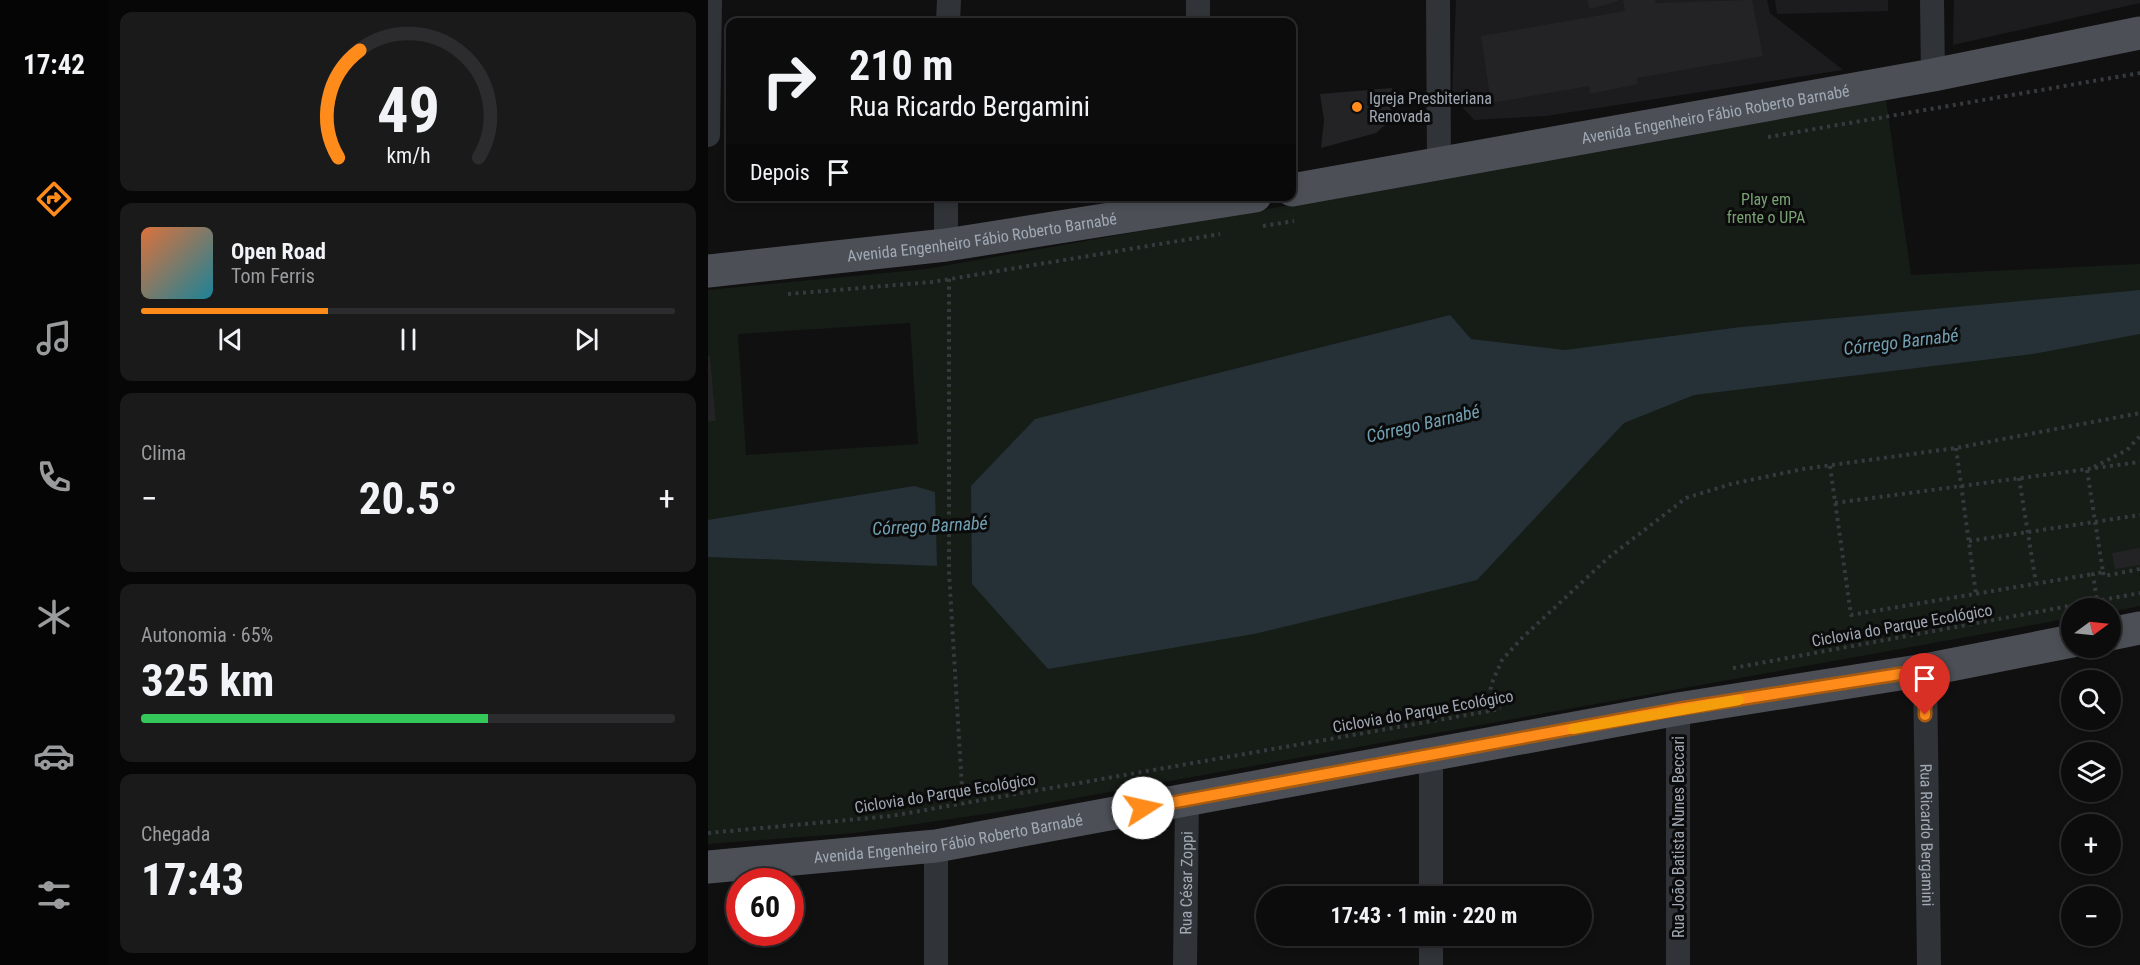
<!DOCTYPE html>
<html lang="pt">
<head>
<meta charset="utf-8">
<style>
	body { margin:0; font-family:"Roboto Condensed",sans-serif; background:#1a1a1b; color:#f1f3f6; height:100vh; display:flex; flex-direction:column; font-size:22px; white-space:nowrap }
	* { box-sizing:border-box; margin:0 }
	p { font-size:20px; color:#9a9b9d }
	.icon { flex:none; width:33px; height:33px; fill:none; stroke:currentColor; stroke-width:2; stroke-linecap:round; stroke-linejoin:round }
	.map { position:relative; flex:1; overflow:hidden }
	.details { display:flex; flex-direction:column; gap:12px; padding:12px; background:#070707; width:600px }
	.details>* { flex:none }
	.banner { position:absolute; left:18px; top:18px; width:570px; height:183px; border-radius:12px; box-shadow:0 3px 9px #0003,0 0 0 2px #2c2c2e; background:#0c0c0d; color:#f1f3f6; overflow:hidden }
	.needle { width:39px; rotate:75deg }
	.tools { position:absolute; left:1353px; top:598px; display:grid; gap:12px }
	.tools a { display:grid; place-items:center; width:60px; height:60px; border-radius:50%; background:#0c0c0d; box-shadow:0 3px 9px #0003,0 0 0 2px #2c2c2e; font-size:30px }
	.speed { position:absolute; left:18px; top:868px; display:flex; gap:12px; font-size:30px; font-weight:700; text-align:center }
	.speed>* { display:grid; place-content:center; width:78px; height:78px; border-radius:50%; background:#0c0c0d; box-shadow:0 3px 9px #0003,0 0 0 2px #2c2c2e; line-height:1 }
	.speed .limit { border:9px solid #d22; background:#fff; color:#111 }
	.pin { position:absolute; display:grid; place-items:center; width:51px; height:51px; color:#fff; margin:-62px -26px; border-radius:50% 50% 50% 0; rotate:-45deg; box-shadow:0 0 6px #0007 }
	.pin .icon { rotate:45deg }
	.me { position:absolute; width:66px; margin:-33px; rotate:80deg; stroke-linejoin:round; filter:drop-shadow(0 0 4px #0008) }
	.turn { display:flex; align-items:center; gap:21px; height:126px; padding:0 24px; font-size:27px }
	.turn .icon { width:78px; height:78px; stroke-width:2.5 }
	.turn b { display:block; font-size:42px; line-height:51px }
	.then { display:flex; align-items:center; height:57px; padding:0 24px; background:#0003; gap:12px; font-size:22px }
	.big { font-size:45px; font-weight:700; line-height:1.1 }
	.details .widget { flex:1; display:flex; flex-direction:column; justify-content:center; gap:9px; min-width:0; padding:0 21px; border-radius:12px; background:#1a1a1b }
	.details .dial { align-items:center; gap:0 }
	.dial svg { height:156px; overflow:visible; fill:none; stroke:#2c2c2e; stroke-width:7; stroke-linecap:round; text-anchor:middle }
	.dial text { fill:#f1f3f6; stroke:none }
	.song { display:flex; align-items:center; gap:18px }
	.cover { width:72px; height:72px; border-radius:9px; background:linear-gradient(135deg,hsl(20 70% 55%),hsl(190 70% 35%)) }
	.played { height:6px; border-radius:3px; background:linear-gradient(90deg,#ff8c1a 35%,#2c2c2e 35%) }
	.keys { display:flex; justify-content:space-around; direction:ltr }
	.heat { display:flex; justify-content:space-between; align-items:center; font-size:33px; direction:ltr }
	.charge { height:9px; border-radius:4px; background:linear-gradient(90deg,#34c759 65%,#2c2c2e 0) }
	.trip { position:absolute; left:548px; top:886px; width:336px; height:60px; border-radius:30px; background:#0c0c0d; box-shadow:0 3px 9px #0003,0 0 0 2px #2c2c2e; font-weight:700; line-height:60px; text-align:center }
	main { display:flex; flex:1; min-height:0 }
	.dock { display:flex; flex-direction:column; width:108px; justify-content:space-around; align-items:center; background:#050505; color:#9a9b9d }
	.dock .icon { width:42px; height:42px }
	.dock .selected { color:#ff8c1a }
	.dock b { font-size:27px; color:#f1f3f6 }
	.map>svg:first-child { display:block }
</style>
</head>
<body>
<main>
<nav class="dock">
<b>17:42</b>
<svg class="icon selected" aria-label="directions" viewBox="0 0 24 24"><path d="M12 3l9 9-9 9-9-9zM9 14v-3h6M13 9l2 2-2 2"/></svg>
<svg class="icon" aria-label="music" viewBox="0 0 24 24"><path d="M9 18V5l10-2v13"/><circle cx="6" cy="18" r="3"/><circle cx="16" cy="16" r="3"/></svg>
<svg class="icon" aria-label="phone" viewBox="0 0 24 24"><path d="M5 4h4l2 5-3 2q2 4 5 5l2-3 5 2v4C11 20 4 13 5 4z"/></svg>
<svg class="icon" aria-label="climate" viewBox="0 0 24 24"><path d="M12 3v18M4 7l16 10M4 17L20 7"/></svg>
<svg class="icon" aria-label="car" viewBox="0 0 24 24"><path d="M5 17H2v-5l4-1 3-4h7l3 4 3 1v5h-3M9 17h6M6 11h13"/><circle cx="7" cy="17" r="2"/><circle cx="17" cy="17" r="2"/></svg>
<svg class="icon" aria-label="filters" viewBox="0 0 24 24"><path d="M4 7h16M4 17h16"/><circle cx="9" cy="7" r="2"/><circle cx="15" cy="17" r="2"/></svg>
</nav>
<section class="details">
<div class="widget dial"><svg viewBox="0 0 100 80">
<path d="M14 69A42 42 0 1 1 86 69"/>
<path d="M14 69A42 42 0 0 1 25 14" stroke="#ff8c1a"/>
<text x="50" y="56" font-size="32" font-weight="700">49</text>
<text x="50" y="72" font-size="11">km/h</text>
</svg></div>
<div class="widget">
<div class="song"><i class="cover"></i><div><b>Open Road</b><p>Tom Ferris</p></div></div>
<div class="played"></div>
<div class="keys"><svg class="icon" aria-label="previous" viewBox="0 0 24 24"><path d="M18 5L8 12l10 7zM5 5v14"/></svg><svg class="icon" aria-label="pause" viewBox="0 0 24 24"><path d="M8 5v14M16 5v14"/></svg><svg class="icon" aria-label="next" viewBox="0 0 24 24"><path d="M6 5l10 7-10 7zM19 5v14"/></svg></div>
</div>
<div class="widget"><p>Clima</p>
<div class="heat"><a>−</a><b class="big">20.5°</b><a>+</a></div>
</div>
<div class="widget"><p>Autonomia · 65%</p><b class="big">325 km</b><div class="charge"></div></div>
<div class="widget"><p>Chegada</p><b class="big">17:43</b></div>
</section>
<div class="map">
<svg width="1432" height="965" viewBox="0 0 1432 965">
	<rect width="100%" height="100%" fill="#101011"/>
	<!-- built -->
	<g fill="#1c1c1e">
		<polygon points="748,0 1059,0 1062,13 1135,70 838,116 766,120 744,96"/>
		<polygon points="1067,0 1180,0 1180,11 1069,14"/>
		<polygon points="1246,0 1432,0 1432,3 1245,45"/>
	</g>
	<!-- green -->
	<path fill="#161c16" fill-rule="evenodd" d="M 1178,100 L 1203,275 L 1432,264 L 1432,606 L 1403,612 L 1402,609 L 1364,609 L 1363,618 L 291,812 L 147,833 L 0,844 L 0,422 L 8,421 L 2,357 L 0,356 L 0,290 L 218,269 ZM 202,323 L 210,444 L 38,455 L 30,334 Z"/>
	<!-- water -->
	<g fill="#253136">
		<polygon points="1432,290 1432,334 1325,354 986,395 916,423 769,580 546,634 340,669 264,584 263,486 327,419 742,315 763,339 857,350 1033,327"/>
		<polygon points="206,486 227,492 229,566 0,557 0,520"/>
	</g>
	<g fill="none" stroke-linecap="round" stroke-linejoin="round">
		<!-- stream -->
		<polyline stroke="#253136" stroke-width="8" points="218,527 272,526"/>
	</g>
	<!-- building -->
	<g fill="#232326">
		<polygon points="879,0 910,0 911,1 882,9"/>
		<polygon points="915,0 947,0 948,3 1044,0 1055,56 929,78 930,84 882,94 881,86 783,103 773,36 917,11"/>
		<polygon points="684,88 683,120 668,133 613,148 616,120 612,94"/>
		<polygon points="0,356 2,356 8,421 0,422"/>
		<polygon points="1432,548 1432,565 1407,569 1404,553"/>
	</g>
	<g fill="none" stroke-linecap="round" stroke-linejoin="round">
		<!-- path -->
		<g stroke="#363a3e" stroke-width="4" stroke-dasharray="3 4.5" stroke-linecap="butt">
			<polyline points="1060,137 1432,73"/>
			<polyline points="555,226 586,221"/>
			<polyline points="241,279 241,572 255,805"/>
			<polyline points="80,294 224,282 512,234"/>
			<polyline points="1248,448 1268,594"/>
			<polyline points="1122,466 1143,615 1385,574"/>
			<polyline points="1386,467 1419,450 1432,436"/>
			<polyline points="1379,470 1395,572 1385,574 1389,601"/>
			<polyline points="1311,478 1328,583"/>
			<polyline points="1127,503 1432,462"/>
			<polyline points="1261,541 1432,515"/>
			<polyline points="1395,572 1396,576 1432,569"/>
			<polyline points="1025,668 1432,593"/>
			<polyline points="780,712 783,685 794,660 814,638 900,558 978,498 1023,484 1095,469 1248,448 1432,413"/>
			<polyline points="0,833 183,816 793,709"/>
		</g>
		<!-- minor -->
		<g stroke="#303337" stroke-width="24">
			<polyline points="730,0 731,163"/>
			<polyline points="1224,0 1225,75"/>
			<polyline points="240,22 241,0"/>
			<polyline points="490,22 490,0"/>
			<polyline points="0,135 2,0"/>
			<polyline points="238,245 238,196"/>
			<path id="s1" d="M 1217,670 L 1221,965"/>
			<polyline points="970,709 970,965"/>
			<polyline points="723,897 723,755"/>
			<polyline points="228,965 228,846"/>
			<path id="s2" d="M 477,965 L 479,800"/>
			<polyline points="723,965 723,936"/>
		</g>
		<!-- primary -->
		<g stroke="#4c5056" stroke-width="33">
			<path id="s3" d="M 584,190 L 1225,75 L 1432,33"/>
			<path id="s4" d="M 0,271 L 238,245 L 547,196"/>
			<polyline points="1402,634 1432,628"/>
			<path id="s5" d="M 0,867 L 228,846 L 970,709 L 1217,670 L 1364,641"/>
		</g>
	</g>
	<g fill="none" stroke-linecap="round" stroke-linejoin="round">
		<defs>
			<polyline id="route" points="435,808 970,709 1217,670 1217,715"/>
		</defs>
		<!-- route casing -->
		<use href="#route" stroke="#a65b11" stroke-width="15"/>
		<!-- route -->
		<use href="#route" stroke="#ff8c1a" stroke-width="10"/>
		<!-- slow -->
		<polyline stroke="#f59e0b" stroke-width="10" points="865,729 1031,700"/>
	</g>
	<!-- markers -->
	<circle fill="#ff8c1a" stroke="#0b0b0c" stroke-width="2" cx="649" cy="107" r="6"/>
	<g text-anchor="middle" stroke-width="6" stroke-linejoin="round" paint-order="stroke">
		<!-- poi labels -->
		<g font-size="16" fill="#a0a9b4" stroke="#0b0b0c" text-anchor="start">
			<text x="661" y="104">Igreja Presbiteriana<tspan x="661" dy="18">Renovada</tspan></text>
		</g>
		<!-- street labels -->
		<g font-size="16" fill="#a0a9b4" stroke="#0b0b0c">
			<text dy="6" stroke="none"><textPath href="#s3" startOffset="430">Avenida Engenheiro Fábio Roberto Barnabé</textPath></text>
			<text dy="6" stroke="none"><textPath href="#s4" startOffset="276">Avenida Engenheiro Fábio Roberto Barnabé</textPath></text>
			<text transform="translate(1194 625) rotate(-10)" y="6">Ciclovia do Parque Ecológico</text>
			<text transform="translate(715 711) rotate(-10)" y="6">Ciclovia do Parque Ecológico</text>
			<text transform="translate(237 793) rotate(-9)" y="6">Ciclovia do Parque Ecológico</text>
			<text dy="6" stroke="none"><textPath href="#s1" startOffset="165">Rua Ricardo Bergamini</textPath></text>
			<text transform="translate(970 837) rotate(-90)" y="6">Rua João Batista Nunes Beccari</text>
			<text dy="6" stroke="none"><textPath href="#s5" startOffset="242">Avenida Engenheiro Fábio Roberto Barnabé</textPath></text>
			<text dy="6" stroke="none"><textPath href="#s2" startOffset="82">Rua César Zoppi</textPath></text>
		</g>
		<!-- park labels -->
		<g font-size="16" fill="#79a174" stroke="#0b0b0c">
			<text x="1058" y="205">Play em<tspan x="1058" dy="18">frente o UPA</tspan></text>
		</g>
		<!-- water labels -->
		<g font-size="18" font-style="italic" fill="#72a0b3" stroke="#0b0b0c">
			<text transform="translate(1193 342) rotate(-7)" y="6">Córrego Barnabé</text>
			<text transform="translate(715 424) rotate(-13)" y="6">Córrego Barnabé</text>
			<text transform="translate(222 526) rotate(-3)" y="6">Córrego Barnabé</text>
		</g>
	</g>
</svg>
<div class="tools">
<a><svg class="needle" viewBox="-14 -14 28 28"><path d="M0-13l5 13h-10z" fill="#e53935"/><path d="M0 13l5-13h-10z" fill="#9a9b9d"/></svg></a>
<a><svg class="icon" aria-label="search" viewBox="0 0 24 24"><circle cx="10" cy="10" r="6"/><path d="M15 15l6 6"/></svg></a>
<a><svg class="icon" aria-label="layers" viewBox="0 0 24 24"><path d="M12 4l9 5-9 5-9-5zM3 14l9 5 9-5"/></svg></a>
<a>+</a>
<a>−</a>
</div>
<div class="speed"><div class="limit">60</div></div>
<div class="pin" style="left:1217px;top:715px;background:#d93025"><svg class="icon" aria-label="arrive" viewBox="0 0 24 24"><path d="M6 21V4h12l-3 4 3 4H6"/></svg></div>
<svg class="me" style="left:435px;top:808px" viewBox="-20 -20 40 40"><circle r="19" fill="#fff"/><path d="M0-13L10 11 0 6-10 11z" fill="#ff8c1a"/></svg>
<div class="trip">17:43 · 1 min · 220 m</div>
<div class="banner">
<div class="turn"><svg class="icon" aria-label="right" viewBox="0 0 24 24"><path d="M7 20v-9h11M14 6l5 5-5 5"/></svg><div><b>210 m</b>Rua Ricardo Bergamini</div></div>
<div class="then">Depois<svg class="icon" aria-label="arrive" viewBox="0 0 24 24"><path d="M6 21V4h12l-3 4 3 4H6"/></svg></div>
</div>
</div>
</main>
</body>
</html>
